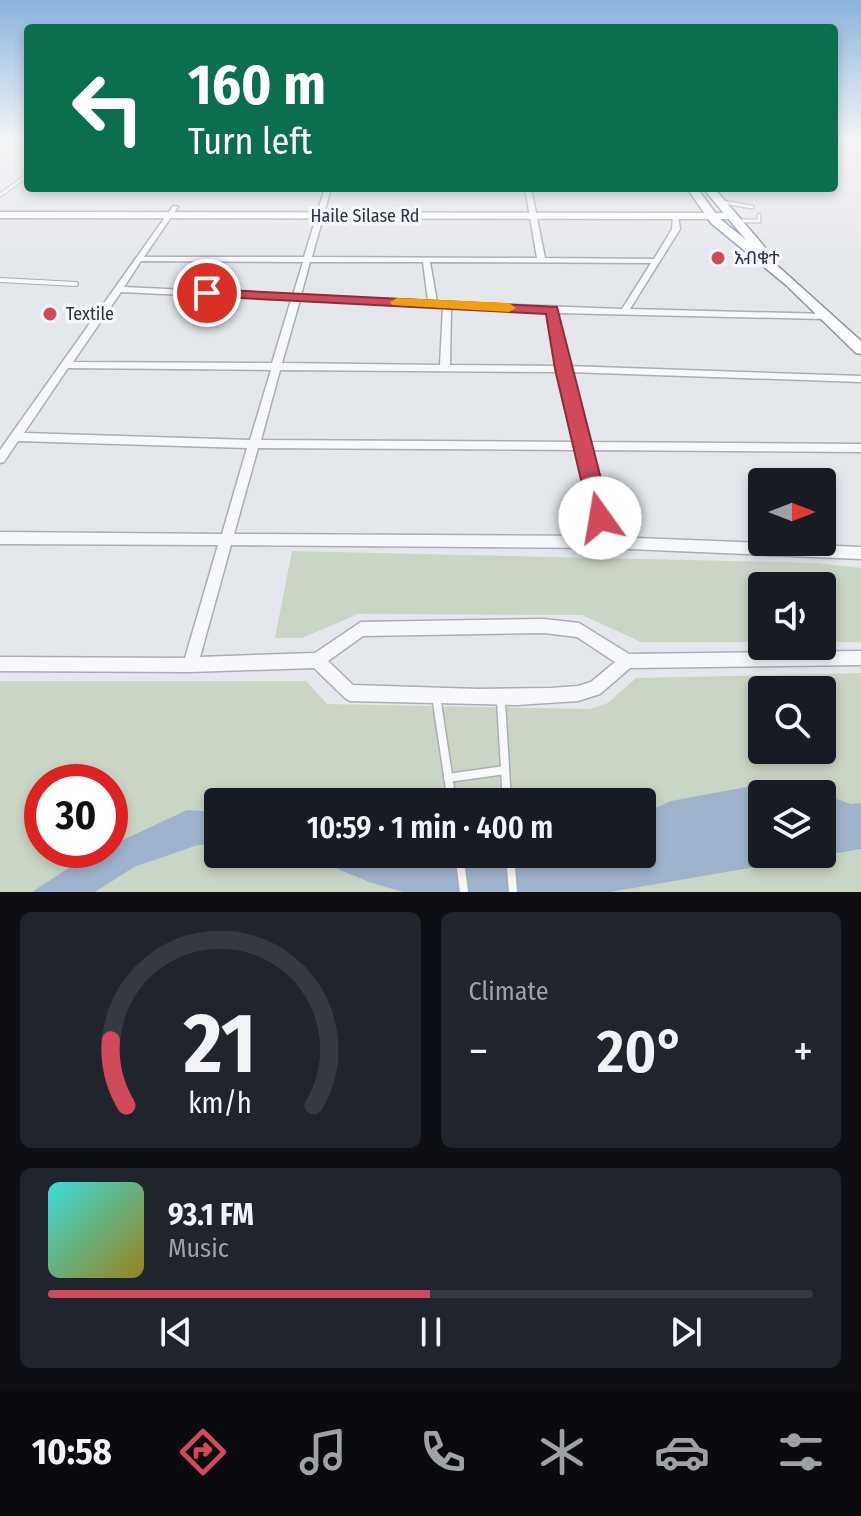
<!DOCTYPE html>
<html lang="en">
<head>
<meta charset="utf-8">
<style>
	body { margin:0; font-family:"Fira Sans Condensed","Noto Sans Ethiopic",sans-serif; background:#20242c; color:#f1f3f6; height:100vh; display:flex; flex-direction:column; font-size:30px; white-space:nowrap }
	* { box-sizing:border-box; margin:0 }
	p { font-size:26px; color:#9ea1a6 }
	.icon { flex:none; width:44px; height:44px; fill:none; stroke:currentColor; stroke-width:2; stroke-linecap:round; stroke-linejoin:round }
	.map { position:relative; height:892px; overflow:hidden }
	.panel { display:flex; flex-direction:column; gap:20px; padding:20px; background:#0d0f14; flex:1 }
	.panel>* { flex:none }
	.hud { position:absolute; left:24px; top:24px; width:814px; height:168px; border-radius:8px; box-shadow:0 4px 12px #0003; background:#0b6e4f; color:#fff; overflow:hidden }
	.needle { width:52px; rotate:90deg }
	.fabs { position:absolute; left:748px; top:468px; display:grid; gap:16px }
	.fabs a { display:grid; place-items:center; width:88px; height:88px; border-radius:8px; background:#171b24; box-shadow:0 4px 12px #0003; font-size:40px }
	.speed { position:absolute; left:24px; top:764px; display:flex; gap:16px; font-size:40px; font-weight:700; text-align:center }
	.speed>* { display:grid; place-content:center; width:104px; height:104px; border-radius:50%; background:#171b24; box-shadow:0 4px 12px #0003; line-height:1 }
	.speed .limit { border:12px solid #d22; background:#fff; color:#111 }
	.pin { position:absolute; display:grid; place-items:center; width:68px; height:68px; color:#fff; margin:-34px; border:4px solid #fff; border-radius:50%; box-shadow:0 2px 8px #0007 }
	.me { position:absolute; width:88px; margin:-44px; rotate:347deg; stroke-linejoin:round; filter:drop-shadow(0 0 6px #0008) }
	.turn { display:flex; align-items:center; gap:28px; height:168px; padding:0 32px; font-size:36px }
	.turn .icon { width:104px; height:104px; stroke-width:2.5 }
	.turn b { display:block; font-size:56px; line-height:68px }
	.big { font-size:60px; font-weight:600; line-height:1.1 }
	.panel .card { flex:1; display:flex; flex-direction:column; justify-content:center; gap:12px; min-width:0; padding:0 28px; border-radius:12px; background:#20242c }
	.panel .dial { align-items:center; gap:0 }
	.dial svg { height:208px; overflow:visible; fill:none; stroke:#363941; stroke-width:7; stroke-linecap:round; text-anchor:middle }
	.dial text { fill:#f1f3f6; stroke:none }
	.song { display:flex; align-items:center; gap:24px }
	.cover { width:96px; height:96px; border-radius:12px; background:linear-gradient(135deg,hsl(180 70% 55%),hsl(50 70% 35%)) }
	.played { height:8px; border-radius:4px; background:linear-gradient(90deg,#d1495b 50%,#363941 50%) }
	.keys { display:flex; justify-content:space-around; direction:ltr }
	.heat { display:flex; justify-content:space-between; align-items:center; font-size:44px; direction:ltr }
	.panel .tiles { flex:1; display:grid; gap:20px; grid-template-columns:1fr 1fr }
	.card:last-child { grid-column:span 2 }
	.trip { position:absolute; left:204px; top:788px; width:452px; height:80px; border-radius:8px; background:#171b24; box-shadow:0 4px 12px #0003; font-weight:600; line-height:80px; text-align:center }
	.tab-bar { display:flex; height:128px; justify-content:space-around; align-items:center; background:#090b0e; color:#9ea1a6 }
	.tab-bar .icon { width:56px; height:56px }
	.tab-bar .selected { color:#d1495b }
	.tab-bar b { font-size:36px; color:#f1f3f6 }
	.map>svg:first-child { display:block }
</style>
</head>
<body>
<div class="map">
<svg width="861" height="892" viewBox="0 0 861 892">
	<rect width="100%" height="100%" fill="#e4e7ec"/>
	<!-- green -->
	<g fill="#c9d6c5" fill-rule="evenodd">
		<polygon points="292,551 815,563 861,568 861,642 822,642 822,586 762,586 762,642 641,642 582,615 358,614 302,638 275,638"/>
		<path d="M 861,673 L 861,892 L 0,892 L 0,681 L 306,681 L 327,704 L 590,709 L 608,703 L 636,678 ZM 762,690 L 822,690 L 822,750 L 762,750 ZM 42,782 L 110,782 L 110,850 L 42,850 ZM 762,794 L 822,794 L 822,854 L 762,854 ZM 218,802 L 642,802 L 642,854 L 218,854 Z"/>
	</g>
	<!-- water -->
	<g fill="#9fb4cc">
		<polygon points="752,786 821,794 762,794 762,854 822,854 822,794 851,804 861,803 861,849 610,892 403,892 369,882 302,854 410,854 439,863 470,854 642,854 642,814 671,801"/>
		<polygon points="187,810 218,812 218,845 198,845 134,867 95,892 32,892 87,856 110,850 110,846"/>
	</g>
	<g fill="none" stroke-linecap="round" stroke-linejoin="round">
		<defs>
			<g id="service-far2">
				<polyline points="0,141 4,139"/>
				<polyline points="0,195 28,175"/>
				<polyline points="722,202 752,207"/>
				<polyline points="735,221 759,221 759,215"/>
			</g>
			<polyline id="service-far1" points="0,280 76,284"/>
			<g id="service">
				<polyline points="436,696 452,802"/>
				<polyline points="501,701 507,802"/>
				<polyline points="448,778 505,770"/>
				<polyline points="459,854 464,892"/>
				<polyline points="510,854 513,892"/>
				<polyline points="459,856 475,854"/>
			</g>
			<path id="minor" d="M 325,188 L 331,188 L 312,257 L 537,258 L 525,188 L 531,188 L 545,258 L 654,259 L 672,229 L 673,216 L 678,215 L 680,229 L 630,309 L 827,314 L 827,318 L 824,319 L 557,313 L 567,366 L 861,376 L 861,382 L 569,372 L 587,442 L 861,444 L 861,452 L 589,450 L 611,537 L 861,547 L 861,559 L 606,548 L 231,545 L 200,657 L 315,653 L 361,622 L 544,619 L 579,623 L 629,654 L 861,651 L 861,665 L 630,668 L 600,694 L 578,701 L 516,705 L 350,701 L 345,698 L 314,668 L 190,672 L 0,671 L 0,657 L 185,658 L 218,545 L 0,544 L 0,532 L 222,534 L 247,448 L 18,441 L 4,462 L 0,463 L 0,450 L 173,206 L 178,207 L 144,257 L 304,257 ZM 141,261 L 303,262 L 293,295 L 124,287 ZM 310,262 L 423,262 L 428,301 L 301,295 ZM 430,262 L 651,263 L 622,309 L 437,302 ZM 121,292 L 291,300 L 272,363 L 73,362 ZM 300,300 L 443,307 L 440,365 L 282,363 ZM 451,308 L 548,312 L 558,366 L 450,365 ZM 68,368 L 271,370 L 250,440 L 24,433 ZM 280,370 L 559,372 L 576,442 L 261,440 ZM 258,448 L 578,450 L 598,536 L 234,534 ZM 544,633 L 577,637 L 615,662 L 591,682 L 578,686 L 551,688 L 478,689 L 353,685 L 328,661 L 363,636 Z"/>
			<polygon id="secondary" points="0,212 730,213 735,216 730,219 0,218"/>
			<polygon id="trunk" points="687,188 697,188 719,218 746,240 703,188 714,188 763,245 765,248 761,251 861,341 861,354 856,353 786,285 711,223"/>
		</defs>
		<!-- service-far2 casing -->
		<use href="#service-far2" stroke="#a9aeb7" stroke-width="5"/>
		<!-- service-far1 casing -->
		<use href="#service-far1" stroke="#a9aeb7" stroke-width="6"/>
		<!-- service casing -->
		<use href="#service" stroke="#a9aeb7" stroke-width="11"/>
		<!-- minor casing -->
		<use href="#minor" stroke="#a9aeb7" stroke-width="3"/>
		<!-- secondary casing -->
		<use href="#secondary" stroke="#a9aeb7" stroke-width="3"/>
		<!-- trunk casing -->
		<use href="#trunk" stroke="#8b94a3" stroke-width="3"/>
		<!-- service-far2 -->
		<use href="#service-far2" stroke="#f7f8fa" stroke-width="3"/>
		<!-- service-far1 -->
		<use href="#service-far1" stroke="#f7f8fa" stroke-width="4"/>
		<!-- service -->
		<use href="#service" stroke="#f7f8fa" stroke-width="8"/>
		<!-- minor -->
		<use href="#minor" fill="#f7f8fa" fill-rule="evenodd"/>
		<!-- secondary -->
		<use href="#secondary" fill="#fff" fill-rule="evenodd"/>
		<!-- trunk -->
		<use href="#trunk" fill="#fff" fill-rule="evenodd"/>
	</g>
	<!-- sky -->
	<linearGradient id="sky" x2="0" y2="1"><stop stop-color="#8bb4dd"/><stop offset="0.53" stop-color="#f3f4f6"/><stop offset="1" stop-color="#f3f4f6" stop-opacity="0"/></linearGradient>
	<rect width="861" height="264" fill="url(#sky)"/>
	<!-- route -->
	<polygon fill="#d1495b" stroke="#882f3b" stroke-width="2" points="207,289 557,307 611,518 608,524 600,527 590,518 555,369 546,314 202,296 202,290"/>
	<!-- slow -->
	<polygon fill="#f59e0b" points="397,298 509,303 516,308 509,312 392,305 390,302"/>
	<!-- markers -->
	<g fill="#d1495b" stroke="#f4f6f9" stroke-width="3">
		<circle cx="718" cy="258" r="8"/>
		<circle cx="50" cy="314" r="8"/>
	</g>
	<g text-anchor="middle" stroke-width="7" stroke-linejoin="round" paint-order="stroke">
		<!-- far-street labels -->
		<g font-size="18" fill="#2b3445" stroke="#f4f6f9">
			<text x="365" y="222">Haile Silase Rd</text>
		</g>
		<!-- far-poi labels -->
		<g font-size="18" fill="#2b3445" stroke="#f4f6f9" text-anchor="start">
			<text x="734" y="264">አብቁተ</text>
			<text x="66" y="320">Textile</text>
		</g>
	</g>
</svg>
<div class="fabs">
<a><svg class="needle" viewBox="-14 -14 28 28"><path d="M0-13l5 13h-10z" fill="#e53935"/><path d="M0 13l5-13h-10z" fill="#9ea1a6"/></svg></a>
<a><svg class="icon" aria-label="sound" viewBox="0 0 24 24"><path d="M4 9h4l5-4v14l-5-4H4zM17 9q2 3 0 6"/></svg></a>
<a><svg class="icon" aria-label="search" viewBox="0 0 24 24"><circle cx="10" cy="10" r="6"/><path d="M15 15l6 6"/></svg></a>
<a><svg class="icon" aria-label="layers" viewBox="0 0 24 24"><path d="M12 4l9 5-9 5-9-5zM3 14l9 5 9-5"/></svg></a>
</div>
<div class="speed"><div class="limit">30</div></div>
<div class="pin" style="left:207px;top:293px;background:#d93025"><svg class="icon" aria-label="arrive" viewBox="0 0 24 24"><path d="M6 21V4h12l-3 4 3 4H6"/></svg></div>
<svg class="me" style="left:600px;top:518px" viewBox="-20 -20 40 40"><circle r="19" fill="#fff"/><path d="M0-13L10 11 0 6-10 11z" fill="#d1495b"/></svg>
<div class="trip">10:59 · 1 min · 400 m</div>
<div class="hud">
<div class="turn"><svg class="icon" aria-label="left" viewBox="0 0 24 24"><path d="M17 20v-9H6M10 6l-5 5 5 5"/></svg><div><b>160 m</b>Turn left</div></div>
</div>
</div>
<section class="panel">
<div class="tiles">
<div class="card dial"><svg viewBox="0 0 100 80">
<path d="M14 69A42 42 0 1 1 86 69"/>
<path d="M14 69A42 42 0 0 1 8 44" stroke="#d1495b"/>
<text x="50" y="56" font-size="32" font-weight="700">21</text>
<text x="50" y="72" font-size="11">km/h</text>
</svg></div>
<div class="card"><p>Climate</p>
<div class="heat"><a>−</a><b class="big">20°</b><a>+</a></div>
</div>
<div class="card">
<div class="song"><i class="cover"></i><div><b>93.1 FM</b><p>Music</p></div></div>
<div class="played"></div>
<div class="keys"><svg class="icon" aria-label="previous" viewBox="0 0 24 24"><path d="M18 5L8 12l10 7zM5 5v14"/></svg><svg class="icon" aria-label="pause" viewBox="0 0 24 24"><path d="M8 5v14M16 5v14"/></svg><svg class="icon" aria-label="next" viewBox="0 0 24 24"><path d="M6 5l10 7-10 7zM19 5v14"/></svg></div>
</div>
</div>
</section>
<nav class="tab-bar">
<b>10:58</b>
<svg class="icon selected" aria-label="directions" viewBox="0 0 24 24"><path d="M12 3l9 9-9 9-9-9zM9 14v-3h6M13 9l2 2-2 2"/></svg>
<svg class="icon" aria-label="music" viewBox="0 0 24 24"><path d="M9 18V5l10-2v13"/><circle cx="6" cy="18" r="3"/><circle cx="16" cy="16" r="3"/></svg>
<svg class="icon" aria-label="phone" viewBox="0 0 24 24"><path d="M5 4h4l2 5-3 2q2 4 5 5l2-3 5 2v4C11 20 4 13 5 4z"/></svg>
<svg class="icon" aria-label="climate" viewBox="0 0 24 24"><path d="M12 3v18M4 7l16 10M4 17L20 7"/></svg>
<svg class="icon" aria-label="car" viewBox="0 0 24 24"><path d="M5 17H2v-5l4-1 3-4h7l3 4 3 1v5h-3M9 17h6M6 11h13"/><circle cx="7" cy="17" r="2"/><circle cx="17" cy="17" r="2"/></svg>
<svg class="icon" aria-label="filters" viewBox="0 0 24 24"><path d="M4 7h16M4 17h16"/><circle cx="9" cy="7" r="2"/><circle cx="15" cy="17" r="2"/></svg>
</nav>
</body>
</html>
